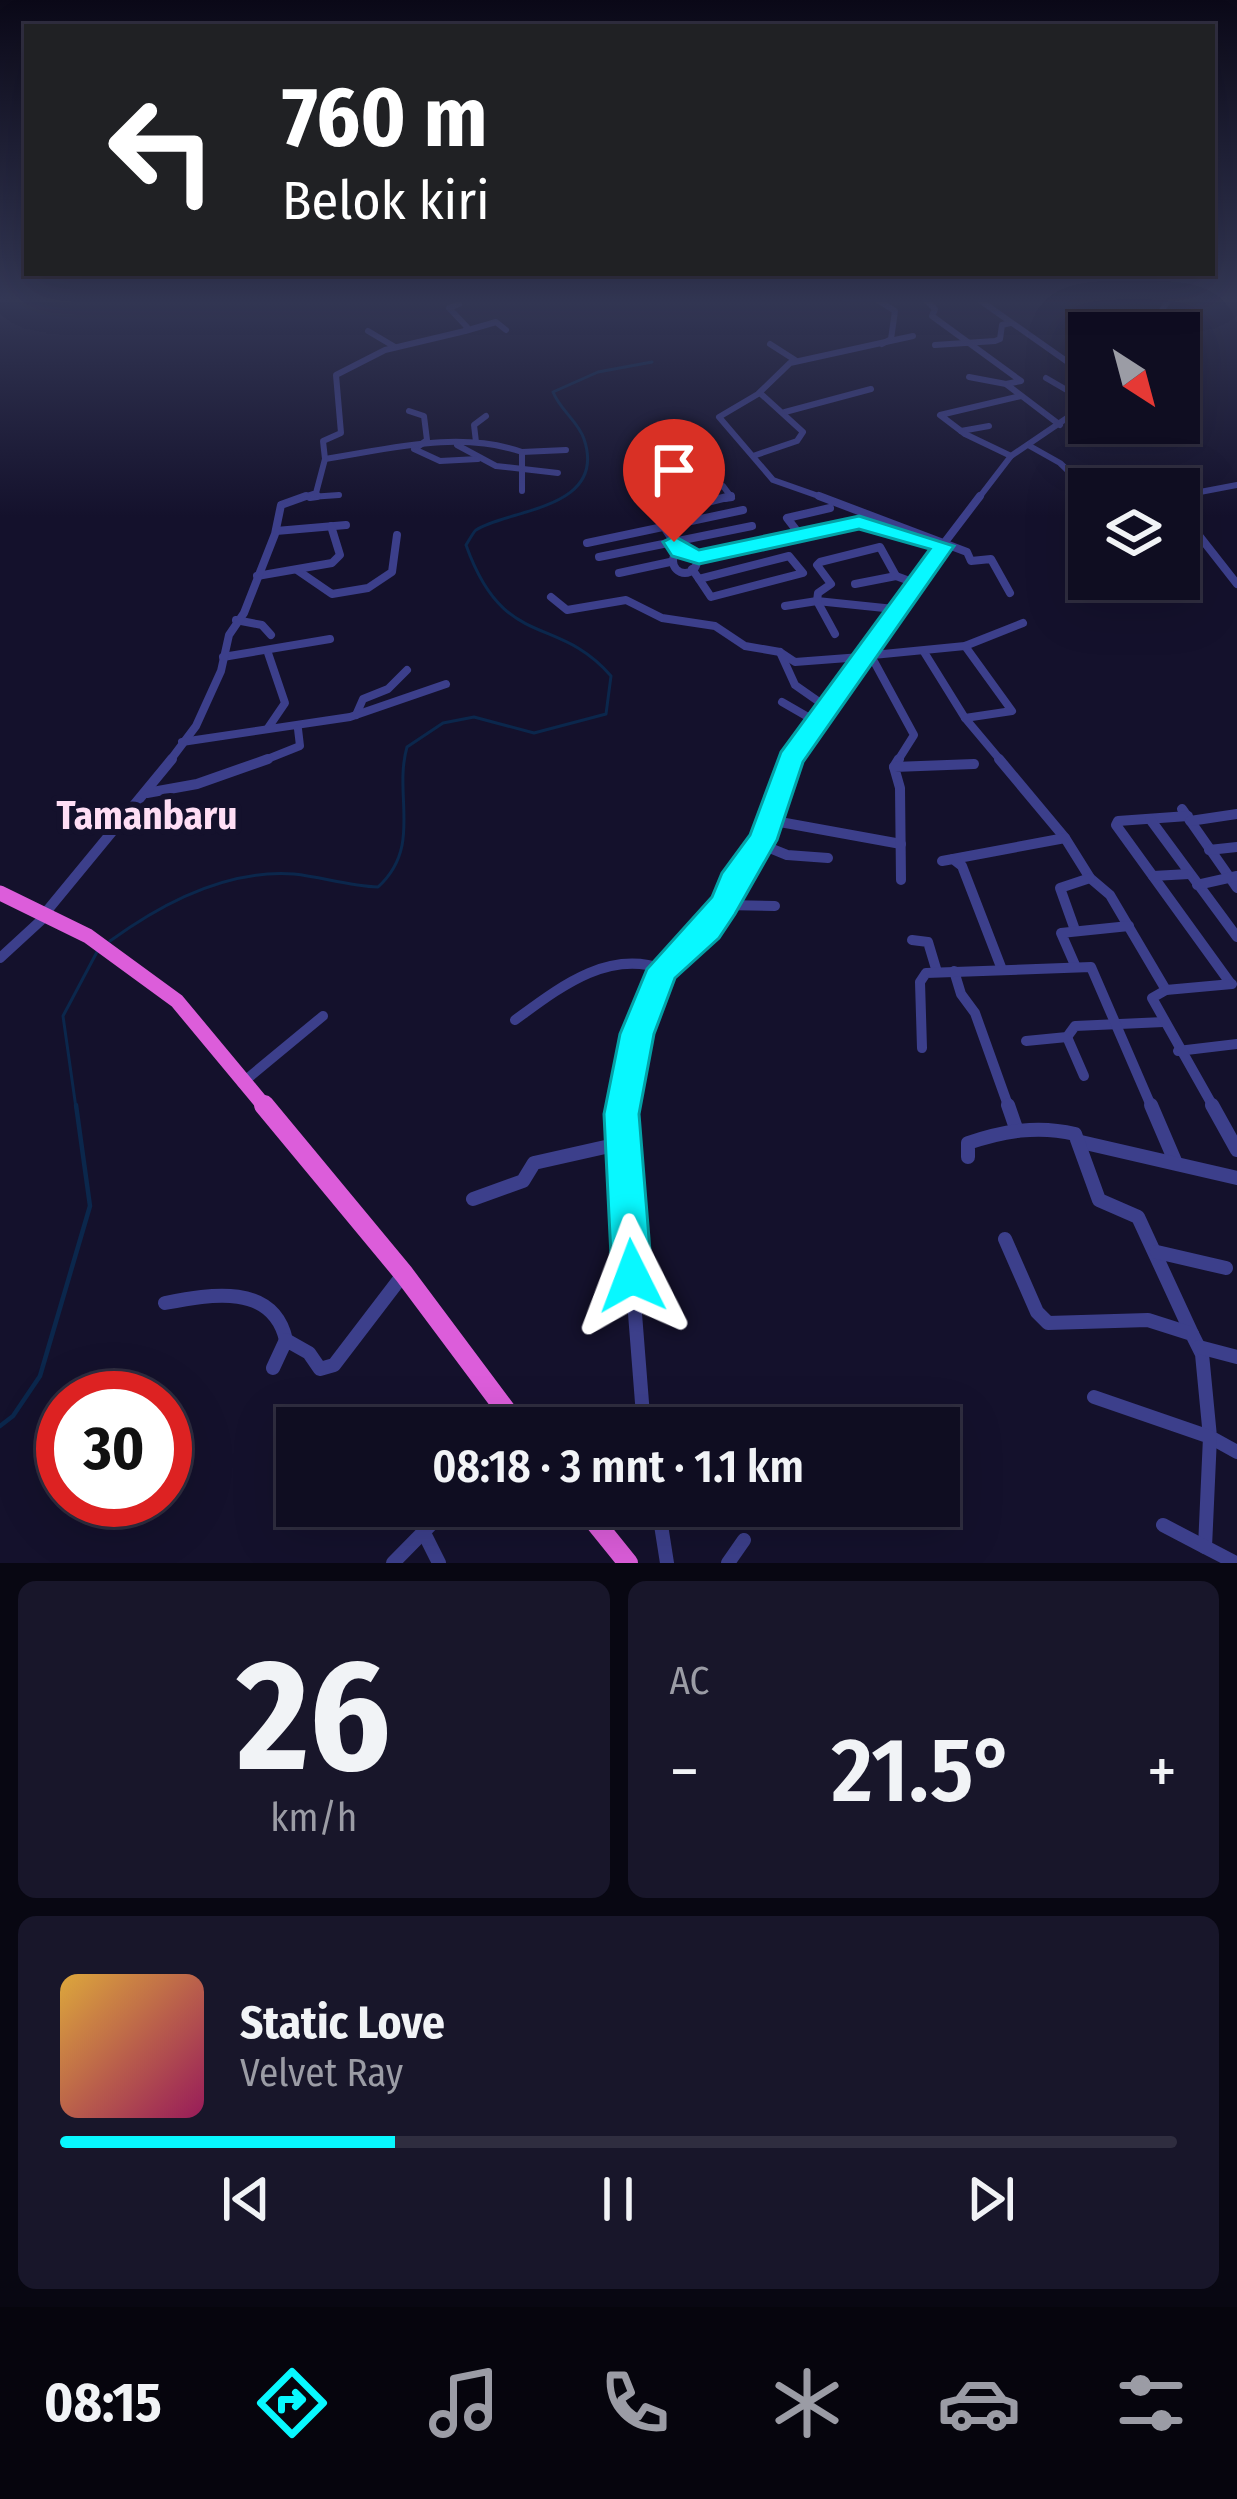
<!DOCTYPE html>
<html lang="id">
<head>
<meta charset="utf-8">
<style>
	body { margin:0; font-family:"Fira Sans Condensed",sans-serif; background:#18162a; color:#f1f3f6; height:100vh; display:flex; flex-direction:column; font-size:45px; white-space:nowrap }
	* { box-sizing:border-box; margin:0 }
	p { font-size:39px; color:#9b9ca5 }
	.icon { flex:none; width:66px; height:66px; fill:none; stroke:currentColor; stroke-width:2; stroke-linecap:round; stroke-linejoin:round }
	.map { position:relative; height:1563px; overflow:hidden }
	.panel { display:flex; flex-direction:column; gap:18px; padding:18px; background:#080712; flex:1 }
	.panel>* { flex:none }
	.guide { position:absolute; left:24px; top:24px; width:1191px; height:252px; border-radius:0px; box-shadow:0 12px 48px #0002,0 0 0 3px #2f2d3f; background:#202124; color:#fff; overflow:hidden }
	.needle { width:78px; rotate:144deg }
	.buttons { position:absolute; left:1068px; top:312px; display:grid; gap:24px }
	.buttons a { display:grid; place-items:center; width:132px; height:132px; border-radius:0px; background:#0f0d21; box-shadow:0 12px 48px #0002,0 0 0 3px #2f2d3f; font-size:60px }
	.speed { position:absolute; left:36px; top:1371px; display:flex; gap:24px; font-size:60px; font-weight:700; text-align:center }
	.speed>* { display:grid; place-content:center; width:156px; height:156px; border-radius:50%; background:#0f0d21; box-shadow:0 12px 48px #0002,0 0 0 3px #2f2d3f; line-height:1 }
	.speed .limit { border:18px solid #d22; background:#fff; color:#111 }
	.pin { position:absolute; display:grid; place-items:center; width:102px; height:102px; color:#fff; margin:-123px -51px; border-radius:50% 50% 50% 0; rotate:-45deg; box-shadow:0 0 12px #0007 }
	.pin .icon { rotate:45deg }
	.me { position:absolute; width:132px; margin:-66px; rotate:357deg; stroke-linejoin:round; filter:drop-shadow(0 0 9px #0008) }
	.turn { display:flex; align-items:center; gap:42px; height:252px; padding:0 60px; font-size:54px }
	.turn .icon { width:156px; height:156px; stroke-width:2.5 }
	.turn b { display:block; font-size:84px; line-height:102px }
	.big { font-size:90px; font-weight:600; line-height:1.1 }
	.panel .card { flex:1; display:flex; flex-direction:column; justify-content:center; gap:18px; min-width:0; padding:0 42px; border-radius:18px; background:#18162a }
	.panel .dial { align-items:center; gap:0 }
	.dial b { font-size:156px; line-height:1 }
	.song { display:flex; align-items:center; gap:36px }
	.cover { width:144px; height:144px; border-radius:18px; background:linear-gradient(135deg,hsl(40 70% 55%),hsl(330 70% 35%)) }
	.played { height:12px; border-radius:6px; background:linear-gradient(90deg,#08f8ff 30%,#2f2d3f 30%) }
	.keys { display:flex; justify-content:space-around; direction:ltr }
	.heat { display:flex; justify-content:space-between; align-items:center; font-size:66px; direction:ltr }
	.panel .tiles { flex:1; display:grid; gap:18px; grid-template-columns:1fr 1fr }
	.card:last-child { grid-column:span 2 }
	.trip { position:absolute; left:276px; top:1407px; width:684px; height:120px; border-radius:0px; background:#0f0d21; box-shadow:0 12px 48px #0002,0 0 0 3px #2f2d3f; font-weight:600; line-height:120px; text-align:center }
	.menu { display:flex; height:192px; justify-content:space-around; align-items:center; background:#06050d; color:#9b9ca5 }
	.menu .icon { width:84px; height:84px }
	.menu .selected { color:#08f8ff }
	.menu b { font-size:54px; color:#f1f3f6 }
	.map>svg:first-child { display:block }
</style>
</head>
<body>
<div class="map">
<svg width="1237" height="1563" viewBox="0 0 1237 1563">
	<rect width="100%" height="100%" fill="#14112c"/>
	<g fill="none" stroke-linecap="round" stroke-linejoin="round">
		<!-- stream-far1 -->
		<g stroke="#0b274c" stroke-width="3">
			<path d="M 110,941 C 162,903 227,869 294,874 C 322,877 349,886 378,887 C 423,846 393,796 407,747 L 443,723 L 474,717 L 534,733 L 606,714 L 611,676 C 557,613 504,652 466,545 C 468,542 474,531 476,530 C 508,509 608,510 584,439 C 578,421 560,410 553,392 L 598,372 L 652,362"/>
			<polyline points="76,1108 63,1016 98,950"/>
		</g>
		<!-- stream -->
		<polyline stroke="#0b274c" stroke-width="4.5" points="0,1426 13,1416 40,1376 90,1206 76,1105"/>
		<!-- minor-far3 -->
		<g stroke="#3c3f8b" stroke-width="6">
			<polyline points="845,299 876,299 895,311 891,339 882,344"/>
			<polyline points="925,299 935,309 932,316 1021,381 1006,384"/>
			<polyline points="978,299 1089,377"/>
			<polyline points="368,331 395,347"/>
			<polyline points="465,331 496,322 506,330"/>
			<polyline points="1148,333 1169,299"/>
			<polyline points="770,344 795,360"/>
			<polyline points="935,345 995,341 1000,339 1002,325 1010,323"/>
			<polyline points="969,377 1006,384 1060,425"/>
			<polyline points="409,411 424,416 427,440 419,446"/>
			<polyline points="785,412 871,389"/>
			<polyline points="961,431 989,426"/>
			<polyline points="476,442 474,425 486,416"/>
			<polyline points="457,445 496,466 558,473"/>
			<polyline points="1028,445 1060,463 1084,486"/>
			<polyline points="414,449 440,461 478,459"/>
			<polyline points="522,452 566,450"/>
			<polyline points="753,456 797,441 803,432 760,393"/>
			<polyline points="1011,456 965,434 940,415 1021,396"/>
			<path d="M 325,459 C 389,449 459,430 522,452 L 522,491"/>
			<polyline points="1179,496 1237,485"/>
			<polyline points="310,497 339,495"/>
			<polyline points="297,499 316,493 325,459 323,441 341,433 336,375 385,350 465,331 467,327 449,308 459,304"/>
			<polyline points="660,499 723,486 732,498 725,499"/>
			<polyline points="827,499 773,480 719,417 758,394 790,363 913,336"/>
			<polyline points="978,499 1011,456 1089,403 1046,378"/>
		</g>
		<!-- minor-far2 -->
		<g stroke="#3c3f8b" stroke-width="8">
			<polyline points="819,496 967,552 971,561 991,559 1010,593"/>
			<polyline points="310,497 317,496"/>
			<polyline points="1179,510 1237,584"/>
			<polyline points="656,515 680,551"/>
			<polyline points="656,515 648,502 674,496"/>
			<polyline points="656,515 731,496"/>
			<polyline points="276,531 346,525"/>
			<polyline points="800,535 787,518 830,508"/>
			<polyline points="587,543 743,510"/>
			<circle cx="685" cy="561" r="12"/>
			<polygon points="789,556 803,573 711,597 699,579"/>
			<polyline points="599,557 752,526"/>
			<polyline points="699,557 845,524 893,528"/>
			<polyline points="692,569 699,579"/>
			<polyline points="297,570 332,594 368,588 392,572 397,535"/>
			<polyline points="619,573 670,562"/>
			<polyline points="257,576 332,563 340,555 331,526"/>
			<polyline points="855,584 896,576"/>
			<polyline points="551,597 567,610 626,600 662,618 715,626 745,646 780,652 795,662 861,657"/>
			<polyline points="785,606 817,601 894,609"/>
			<polyline points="236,620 262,625 271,635"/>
			<polyline points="835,634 817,601 818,593 831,584 817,565 820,562 880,547 896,576 915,583"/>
			<polyline points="965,646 1012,711 965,718"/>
			<polyline points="267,650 285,703 268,728"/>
			<polyline points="780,652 795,685 825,706"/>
			<polyline points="924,652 965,718 1002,762"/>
			<polyline points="870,654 914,735 897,762"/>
			<polyline points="873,655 965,646 1023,623"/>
			<polyline points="223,657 330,639"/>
			<polyline points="782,702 815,721"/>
			<polyline points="356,715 363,699 388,689 407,670"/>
			<polyline points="182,742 350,717 446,684"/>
			<polyline points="169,762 196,726 221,671 229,635 244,613 275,534 281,505 306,496"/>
			<polyline points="260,762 300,746 298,729"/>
			<polyline points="789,762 894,609 980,496"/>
		</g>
		<!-- minor-far1 -->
		<g stroke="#3c3f8b" stroke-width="10">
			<polyline points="999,759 1065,838"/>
			<polyline points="894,767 899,759"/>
			<polyline points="147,793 197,784 268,759"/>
			<polyline points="1182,809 1237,888"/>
			<polyline points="1188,816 1118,821 1116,825 1231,984"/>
			<polyline points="1150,819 1237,937"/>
			<polyline points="769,820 901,844"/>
			<polyline points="1190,821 1237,814"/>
			<polyline points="760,844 787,855 828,858"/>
			<polyline points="1209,850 1237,847"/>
			<polyline points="953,859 1065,838 1090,878 1110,895 1166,990"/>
			<polyline points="942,861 953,859 962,866 1001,967"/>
			<polyline points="1153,876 1189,874"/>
			<polyline points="901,880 900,788 894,767 974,764"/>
			<polyline points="1197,885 1237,876"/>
			<polyline points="724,905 775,906"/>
			<polyline points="46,912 172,759"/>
			<polyline points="1075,930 1060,888 1090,878"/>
			<polyline points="912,940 928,942 937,972"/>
			<polyline points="0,958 49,913"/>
			<polyline points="1075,965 1061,933 1129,926"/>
			<polyline points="954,971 961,994 975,1013 1009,1108"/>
			<path d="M 515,1020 C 559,988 607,949 663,969"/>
			<polyline points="1067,1037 1084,1076"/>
			<polyline points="1026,1041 1067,1037 1075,1026 1164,1022"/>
			<polyline points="922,1048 920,982 926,973 1091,967 1152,1108"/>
			<polyline points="1178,1051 1237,1044"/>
			<polyline points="242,1083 323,1016"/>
			<polyline points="623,1108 637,1034 663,969 708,928 724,905 733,882 762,840 790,759"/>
			<polyline points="1214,1108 1152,998 1166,990 1232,984"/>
		</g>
		<!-- minor -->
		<g stroke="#3c3f8b" stroke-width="14">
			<polyline points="623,1105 620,1123 644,1428"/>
			<polyline points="1008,1105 1017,1131"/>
			<polyline points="1151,1105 1175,1161"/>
			<polyline points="1212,1105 1237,1150"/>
			<polyline points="1081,1142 1237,1178"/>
			<path d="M 968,1157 L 968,1143 C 1003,1131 1038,1125 1075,1134 L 1099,1200 L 1138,1217 L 1192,1334"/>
			<polyline points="473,1199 523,1181 534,1163 623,1143"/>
			<polyline points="1005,1239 1037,1312 1048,1323 1148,1320 1192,1334 1202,1354 1210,1437 1237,1452"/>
			<polyline points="1157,1252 1226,1268"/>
			<path d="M 165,1303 C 211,1294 273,1283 286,1340"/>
			<polyline points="1199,1347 1237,1357"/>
			<polyline points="273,1368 286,1340 309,1353 320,1369 334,1365 402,1276"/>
			<polyline points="1094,1397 1210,1437 1205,1547 1236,1563"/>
			<polyline points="658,1506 667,1563"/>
			<polyline points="1163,1525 1205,1547"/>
			<polyline points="424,1533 439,1563"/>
			<polyline points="393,1563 449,1506"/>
			<polyline points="728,1563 744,1540"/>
		</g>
		<!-- trunk-far1 -->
		<polyline stroke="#dc5dda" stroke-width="15" points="0,893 88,936 177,1001 266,1108"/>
		<!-- trunk -->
		<g stroke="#dc5dda" stroke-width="20">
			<polyline points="264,1105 404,1274 519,1428"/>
			<polyline points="582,1506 628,1563"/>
		</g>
	</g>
	<!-- sky -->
	<linearGradient id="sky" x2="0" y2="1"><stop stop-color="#0b0918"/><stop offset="0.58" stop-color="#343856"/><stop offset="1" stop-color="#343856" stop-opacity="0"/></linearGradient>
	<rect width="1237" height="517" fill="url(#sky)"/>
	<!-- route -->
	<polygon fill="#08f8ff" stroke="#05a1a6" stroke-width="3" points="859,516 954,546 803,762 777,840 735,914 719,938 675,978 654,1034 639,1114 652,1276 646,1290 632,1296 618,1290 612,1276 604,1114 620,1034 647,969 712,897 722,873 750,835 781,752 930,549 859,529 699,564 672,556 663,542 674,536 699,550"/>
	<g text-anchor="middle" stroke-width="12" stroke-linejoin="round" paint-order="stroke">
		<!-- quarter labels -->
		<g font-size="39" font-weight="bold" fill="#ffdef5" stroke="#14112c">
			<text x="147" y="829">Tamanbaru</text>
		</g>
	</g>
</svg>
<div class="buttons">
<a><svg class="needle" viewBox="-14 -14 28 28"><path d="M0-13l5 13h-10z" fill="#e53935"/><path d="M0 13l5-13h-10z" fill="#9b9ca5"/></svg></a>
<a><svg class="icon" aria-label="layers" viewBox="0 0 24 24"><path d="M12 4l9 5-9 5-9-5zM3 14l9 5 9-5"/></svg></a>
</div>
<div class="speed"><div class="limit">30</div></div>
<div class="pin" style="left:674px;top:542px;background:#d93025"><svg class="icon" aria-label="arrive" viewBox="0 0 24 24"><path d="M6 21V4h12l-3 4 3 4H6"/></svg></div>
<svg class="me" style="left:632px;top:1276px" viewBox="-20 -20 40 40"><path d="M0-17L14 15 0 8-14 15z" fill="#08f8ff" stroke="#fff" stroke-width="4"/></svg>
<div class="trip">08:18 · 3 mnt · 1.1 km</div>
<div class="guide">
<div class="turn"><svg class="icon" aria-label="left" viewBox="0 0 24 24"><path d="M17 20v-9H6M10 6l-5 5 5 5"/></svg><div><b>760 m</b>Belok kiri</div></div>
</div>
</div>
<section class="panel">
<div class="tiles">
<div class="card dial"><b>26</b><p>km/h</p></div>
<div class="card"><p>AC</p>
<div class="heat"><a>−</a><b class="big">21.5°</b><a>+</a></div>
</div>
<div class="card">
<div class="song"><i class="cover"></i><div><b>Static Love</b><p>Velvet Ray</p></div></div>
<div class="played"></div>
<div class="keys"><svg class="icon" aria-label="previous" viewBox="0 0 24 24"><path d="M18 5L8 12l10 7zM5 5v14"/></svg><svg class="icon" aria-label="pause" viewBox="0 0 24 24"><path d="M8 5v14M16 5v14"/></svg><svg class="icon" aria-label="next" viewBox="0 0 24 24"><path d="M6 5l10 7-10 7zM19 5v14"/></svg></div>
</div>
</div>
</section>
<nav class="menu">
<b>08:15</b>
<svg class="icon selected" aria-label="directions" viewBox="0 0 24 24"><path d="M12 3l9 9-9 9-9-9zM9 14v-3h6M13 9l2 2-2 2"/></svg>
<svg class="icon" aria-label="music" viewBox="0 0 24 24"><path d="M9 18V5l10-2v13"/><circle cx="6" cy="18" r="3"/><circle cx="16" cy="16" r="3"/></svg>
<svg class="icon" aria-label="phone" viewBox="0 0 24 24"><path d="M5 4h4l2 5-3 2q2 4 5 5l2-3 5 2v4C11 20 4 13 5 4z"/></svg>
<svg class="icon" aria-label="climate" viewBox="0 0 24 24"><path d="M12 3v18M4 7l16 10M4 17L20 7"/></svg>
<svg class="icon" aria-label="car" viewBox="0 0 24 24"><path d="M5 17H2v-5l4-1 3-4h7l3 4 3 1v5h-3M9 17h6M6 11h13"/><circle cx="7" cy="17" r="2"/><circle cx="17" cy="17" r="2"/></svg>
<svg class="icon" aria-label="filters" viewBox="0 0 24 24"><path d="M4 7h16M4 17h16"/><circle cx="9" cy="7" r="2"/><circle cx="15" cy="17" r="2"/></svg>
</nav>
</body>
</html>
